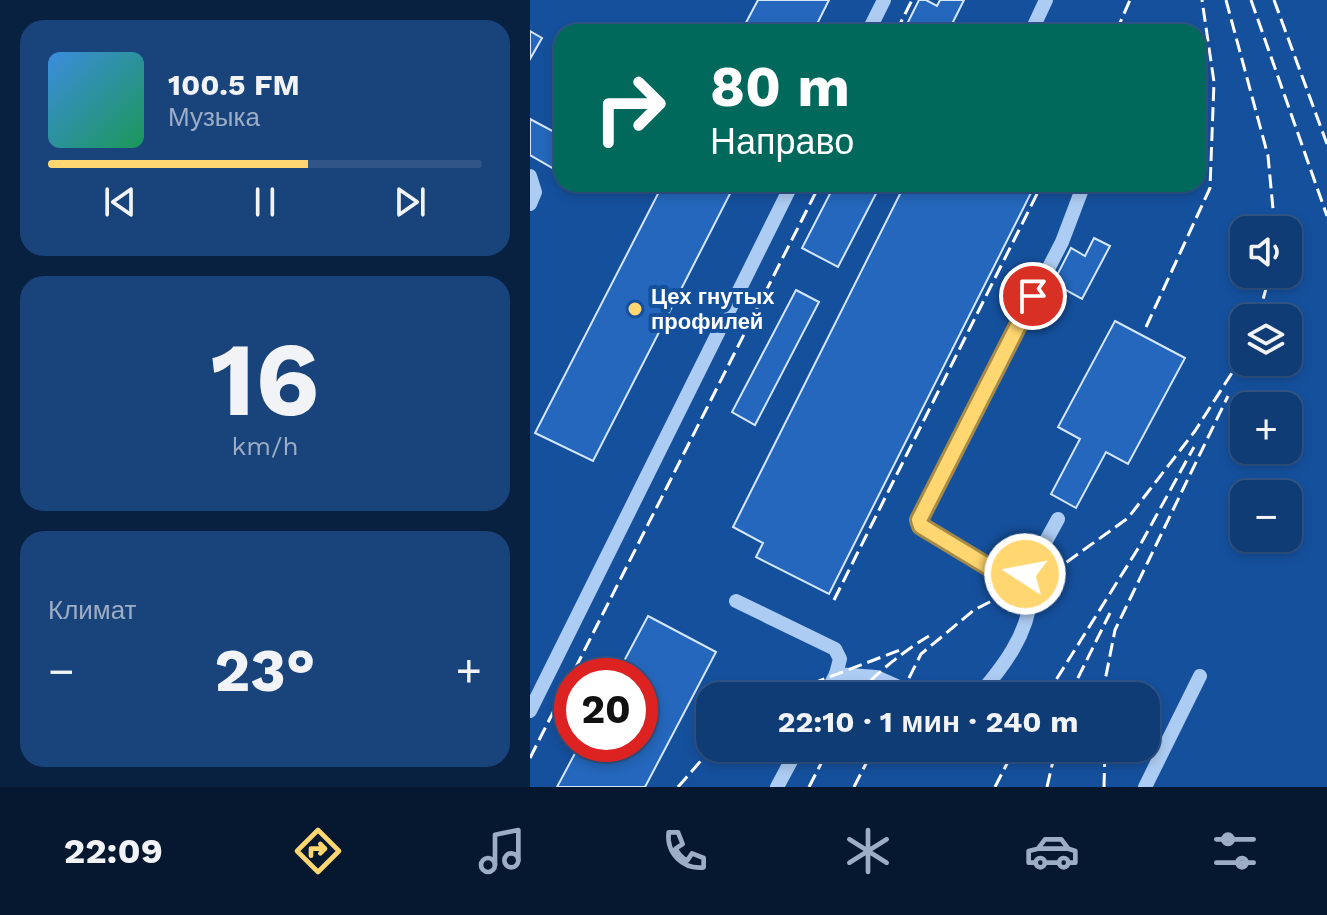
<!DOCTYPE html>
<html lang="ru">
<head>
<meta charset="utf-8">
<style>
	body { margin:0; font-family:"Work Sans",sans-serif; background:#19437b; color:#f1f3f6; height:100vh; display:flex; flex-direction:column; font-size:30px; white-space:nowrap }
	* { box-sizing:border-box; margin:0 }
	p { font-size:26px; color:#9cadc5 }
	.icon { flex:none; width:44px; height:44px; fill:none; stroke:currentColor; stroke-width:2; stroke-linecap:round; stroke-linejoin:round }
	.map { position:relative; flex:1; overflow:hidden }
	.details { display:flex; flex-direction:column; gap:20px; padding:20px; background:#092141; width:530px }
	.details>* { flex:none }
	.hud { position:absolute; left:24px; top:24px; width:652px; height:168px; border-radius:24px; box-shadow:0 4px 12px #0003,0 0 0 2px #305688; background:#00695c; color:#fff; overflow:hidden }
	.tools { position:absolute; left:700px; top:216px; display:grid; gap:16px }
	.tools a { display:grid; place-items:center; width:72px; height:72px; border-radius:16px; background:#103c76; box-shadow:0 4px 12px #0003,0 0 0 2px #305688; font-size:40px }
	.speed { position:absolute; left:24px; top:658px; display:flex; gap:16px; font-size:40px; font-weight:700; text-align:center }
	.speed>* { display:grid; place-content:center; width:104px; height:104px; border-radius:50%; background:#103c76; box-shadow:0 4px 12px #0003,0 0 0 2px #305688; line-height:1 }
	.speed .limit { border:12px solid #d22; background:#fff; color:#111 }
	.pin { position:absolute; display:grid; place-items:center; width:68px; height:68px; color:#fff; margin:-34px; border:4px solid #fff; border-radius:50%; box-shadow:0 2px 8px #0007 }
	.me { position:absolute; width:88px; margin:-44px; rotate:281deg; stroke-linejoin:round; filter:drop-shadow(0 0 6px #0008) }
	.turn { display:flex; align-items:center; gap:28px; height:168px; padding:0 24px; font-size:36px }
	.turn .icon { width:104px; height:104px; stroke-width:2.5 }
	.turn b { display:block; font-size:56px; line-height:68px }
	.big { font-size:60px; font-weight:700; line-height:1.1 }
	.details .tile { flex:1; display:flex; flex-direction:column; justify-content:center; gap:12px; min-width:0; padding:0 28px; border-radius:24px; background:#19437b }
	.details .dial { align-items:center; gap:0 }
	.dial b { font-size:104px; line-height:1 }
	.song { display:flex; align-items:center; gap:24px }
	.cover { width:96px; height:96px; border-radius:12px; background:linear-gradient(135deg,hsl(210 70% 55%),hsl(150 70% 35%)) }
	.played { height:8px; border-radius:4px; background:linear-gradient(90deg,#ffd66f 60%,#305688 60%) }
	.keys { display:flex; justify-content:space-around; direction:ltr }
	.heat { display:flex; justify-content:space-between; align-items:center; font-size:44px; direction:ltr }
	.trip { position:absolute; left:166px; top:682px; width:464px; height:80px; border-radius:24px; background:#103c76; box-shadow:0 4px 12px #0003,0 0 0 2px #305688; font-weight:700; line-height:80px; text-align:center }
	.tab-bar { display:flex; height:128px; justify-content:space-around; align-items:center; background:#06182f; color:#9cadc5 }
	.tab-bar .icon { width:56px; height:56px }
	.tab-bar .on { color:#ffd66f }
	.tab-bar b { font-size:36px; color:#f1f3f6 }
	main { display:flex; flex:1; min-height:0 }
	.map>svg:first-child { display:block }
</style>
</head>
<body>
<main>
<section class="details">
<div class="tile">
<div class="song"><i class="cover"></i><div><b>100.5 FM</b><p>Музыка</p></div></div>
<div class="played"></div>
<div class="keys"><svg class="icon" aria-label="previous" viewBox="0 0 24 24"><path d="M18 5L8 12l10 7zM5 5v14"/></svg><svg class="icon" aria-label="pause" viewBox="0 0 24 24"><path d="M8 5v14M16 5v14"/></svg><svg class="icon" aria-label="next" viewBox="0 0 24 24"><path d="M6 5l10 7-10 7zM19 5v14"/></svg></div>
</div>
<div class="tile dial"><b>16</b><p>km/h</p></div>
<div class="tile"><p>Климат</p>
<div class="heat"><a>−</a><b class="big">23°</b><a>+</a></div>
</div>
</section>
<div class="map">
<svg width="797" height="787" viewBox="0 0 797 787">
	<rect width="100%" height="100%" fill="#15509d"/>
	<!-- building -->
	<g fill="#2467bc" stroke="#d5e7fd" stroke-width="2">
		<polygon points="228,0 299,0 283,32 211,32"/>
		<polygon points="389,0 396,0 407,6 410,0 434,0 418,32 373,32"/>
		<polygon points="0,31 12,38 0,59"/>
		<polygon points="0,119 32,136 32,159 26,170 0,155"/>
		<polygon points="133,184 205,184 63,461 5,433"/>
		<polygon points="305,184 351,184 308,267 272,248"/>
		<polygon points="375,184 489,184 502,191 299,594 226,557 233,543 203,527"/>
		<polygon points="564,238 580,246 552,299 523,283 541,248 555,256"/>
		<polygon points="266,290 289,302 225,425 202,412"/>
		<polygon points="585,321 655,358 598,464 576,452 546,508 521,494 550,439 528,427"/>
		<polygon points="118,616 186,652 115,787 27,787 50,744 110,744 110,676 86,676"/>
	</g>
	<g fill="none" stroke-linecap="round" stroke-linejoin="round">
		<!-- minor -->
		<g stroke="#adccf3" stroke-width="14">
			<polyline points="338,32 354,0"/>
			<polyline points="501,32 516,0"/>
			<polyline points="0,176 5,192 0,204"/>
			<polyline points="528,519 501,568 495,574 479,578 391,526 389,520 532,242 554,184"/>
			<polyline points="206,601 305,649 310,659 306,674 295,696"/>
			<polyline points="306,674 346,677 389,696"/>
			<path d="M 448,696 C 473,667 498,635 501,595 L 479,578"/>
			<polyline points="0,711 262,184"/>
			<polyline points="247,787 268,748"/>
			<polyline points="615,787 670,676"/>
		</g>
		<!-- rail -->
		<g stroke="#fff" stroke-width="3" stroke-dasharray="14 6" stroke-linecap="butt">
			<polyline points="696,0 738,156 745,230"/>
			<polyline points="721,0 797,216"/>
			<polyline points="744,0 797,144"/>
			<polyline points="366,32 382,0"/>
			<polyline points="586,32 600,0"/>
			<polyline points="728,318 740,274"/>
			<polyline points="616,327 680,188 684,82 672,0"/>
			<polyline points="304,600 512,184"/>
			<polyline points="265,696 289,681 370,650"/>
			<path d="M 328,696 C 337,679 381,646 399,636"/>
			<polyline points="370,696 391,654 444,610 534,564 598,518 665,431 714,354"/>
			<polyline points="516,696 609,547 664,447"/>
			<polyline points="539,696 580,613"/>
			<polyline points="572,696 585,630 698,396"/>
			<polyline points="0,758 290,184"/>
			<polyline points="148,787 182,748"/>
			<polyline points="279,787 299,748"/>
			<polyline points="324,787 344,748"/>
			<polyline points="465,787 485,748"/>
			<polyline points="517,787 526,748"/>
			<polyline points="574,787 575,748"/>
		</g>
	</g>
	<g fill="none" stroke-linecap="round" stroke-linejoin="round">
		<defs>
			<polyline id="route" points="495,574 479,578 472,575 391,526 389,520 503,296"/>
		</defs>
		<!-- route casing -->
		<use href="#route" stroke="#a68b48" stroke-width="20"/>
		<!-- route -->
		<use href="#route" stroke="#ffd66f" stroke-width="14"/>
	</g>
	<!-- markers -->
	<circle fill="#ffd66f" stroke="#15509d" stroke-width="3" cx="105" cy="309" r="8"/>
	<g text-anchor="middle" stroke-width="8" stroke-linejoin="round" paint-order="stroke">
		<!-- poi labels -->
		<g font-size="22" font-weight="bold" fill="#fff" stroke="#15509d" text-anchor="start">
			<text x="121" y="304">Цех гнутых<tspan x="121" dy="25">профилей</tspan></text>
		</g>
	</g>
</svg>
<div class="tools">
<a><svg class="icon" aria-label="sound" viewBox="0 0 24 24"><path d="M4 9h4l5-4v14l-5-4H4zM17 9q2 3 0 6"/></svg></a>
<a><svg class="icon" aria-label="layers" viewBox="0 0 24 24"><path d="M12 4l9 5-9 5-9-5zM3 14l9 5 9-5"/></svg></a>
<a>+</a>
<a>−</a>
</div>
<div class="speed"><div class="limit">20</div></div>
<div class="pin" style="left:503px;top:296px;background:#d93025"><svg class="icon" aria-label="arrive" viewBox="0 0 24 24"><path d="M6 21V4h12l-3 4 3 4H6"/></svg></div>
<svg class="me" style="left:495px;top:574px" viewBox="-20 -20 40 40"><circle r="17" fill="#ffd66f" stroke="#fff" stroke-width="3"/><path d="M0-11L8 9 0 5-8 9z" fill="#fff"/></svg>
<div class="trip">22:10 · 1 мин · 240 m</div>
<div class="hud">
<div class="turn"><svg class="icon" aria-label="right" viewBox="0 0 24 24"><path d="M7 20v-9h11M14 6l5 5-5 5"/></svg><div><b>80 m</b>Направо</div></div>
</div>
</div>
</main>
<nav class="tab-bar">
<b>22:09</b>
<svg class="icon on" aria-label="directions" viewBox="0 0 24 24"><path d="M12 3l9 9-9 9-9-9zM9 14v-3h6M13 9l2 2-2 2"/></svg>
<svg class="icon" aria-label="music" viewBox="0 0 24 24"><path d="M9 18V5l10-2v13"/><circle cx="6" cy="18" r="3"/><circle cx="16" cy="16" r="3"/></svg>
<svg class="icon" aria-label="phone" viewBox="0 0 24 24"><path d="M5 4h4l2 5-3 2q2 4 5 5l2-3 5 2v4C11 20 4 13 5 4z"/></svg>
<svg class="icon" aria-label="climate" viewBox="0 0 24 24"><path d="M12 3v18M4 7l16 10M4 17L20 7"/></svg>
<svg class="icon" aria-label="car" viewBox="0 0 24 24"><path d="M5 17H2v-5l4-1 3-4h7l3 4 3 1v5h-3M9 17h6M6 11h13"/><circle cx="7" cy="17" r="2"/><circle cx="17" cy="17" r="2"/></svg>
<svg class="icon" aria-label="filters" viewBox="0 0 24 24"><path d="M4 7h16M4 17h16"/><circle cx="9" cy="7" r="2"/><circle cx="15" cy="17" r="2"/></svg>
</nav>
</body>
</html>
